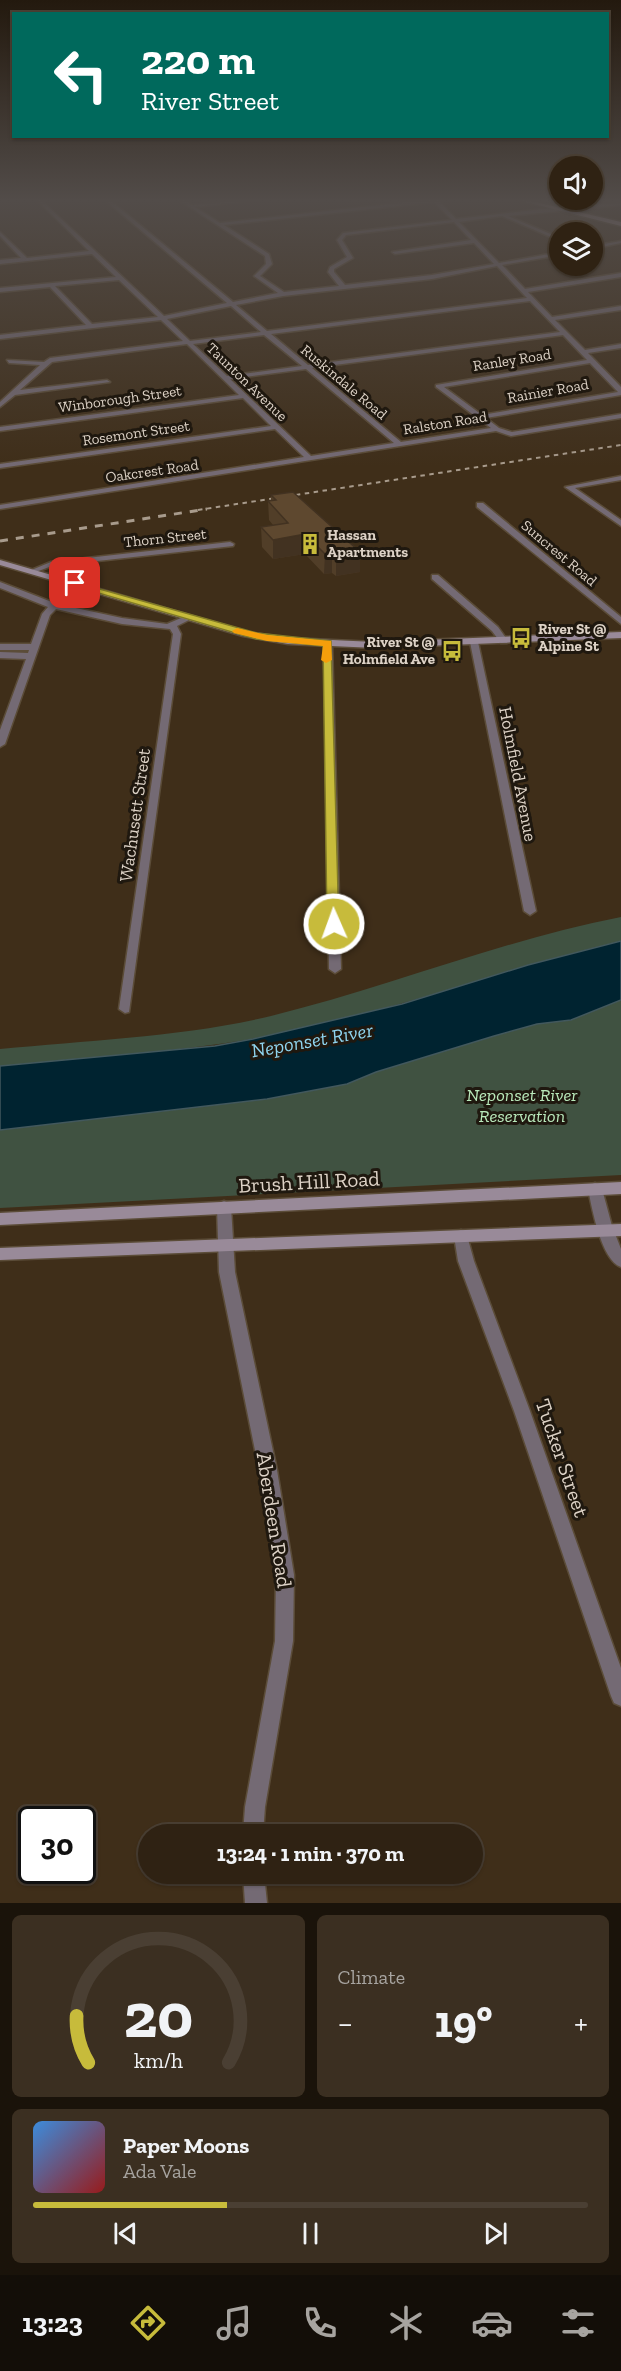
<!DOCTYPE html>
<html lang="en">
<head>
<meta charset="utf-8">
<style>
	body { margin:0; font-family:"Zilla Slab",serif; background:#3b2f21; color:#f1f3f6; height:100vh; display:flex; flex-direction:column; font-size:22px; white-space:nowrap }
	* { box-sizing:border-box; margin:0 }
	p { font-size:20px; color:#a7a4a0 }
	.icon { flex:none; width:33px; height:33px; fill:none; stroke:currentColor; stroke-width:2; stroke-linecap:round; stroke-linejoin:round }
	.map { position:relative; height:1903px; overflow:hidden }
	.panel { display:flex; flex-direction:column; gap:12px; padding:12px; background:#1a130a; flex:1 }
	.panel>* { flex:none }
	.hud { position:absolute; left:12px; top:12px; width:597px; height:126px; border-radius:0px; box-shadow:0 2px 4px #0004,0 0 0 2px #4a3f33; background:#00695c; color:#fff; overflow:hidden }
	.controls { position:absolute; left:549px; top:156px; display:grid; gap:12px }
	.controls a { display:grid; place-items:center; width:54px; height:54px; border-radius:50%; background:#2f2213; box-shadow:0 2px 4px #0004,0 0 0 2px #4a3f33; font-size:30px }
	.speed { position:absolute; left:18px; top:1806px; display:flex; gap:12px; font-size:30px; font-weight:700; text-align:center }
	.speed>* { display:grid; place-content:center; width:78px; height:78px; border-radius:50%; background:#2f2213; box-shadow:0 2px 4px #0004,0 0 0 2px #4a3f33; line-height:1 }
	.speed .limit { border:3px solid #111; border-radius:9px; background:#fff; color:#111 }
	.pin { position:absolute; display:grid; place-items:center; width:51px; height:51px; color:#fff; margin:-26px; border-radius:12px; box-shadow:0 3px 9px #0006 }
	.me { position:absolute; width:66px; margin:-33px; rotate:358deg; stroke-linejoin:round; filter:drop-shadow(0 0 4px #0008) }
	.turn { display:flex; align-items:center; gap:21px; height:126px; padding:0 30px; font-size:27px }
	.turn .icon { width:78px; height:78px; stroke-width:2.5 }
	.turn b { display:block; font-size:42px; line-height:51px }
	.big { font-size:45px; font-weight:700; line-height:1.1 }
	.panel .tile { flex:1; display:flex; flex-direction:column; justify-content:center; gap:9px; min-width:0; padding:0 21px; border-radius:9px; background:#3b2f21 }
	.panel .dial { align-items:center; gap:0 }
	.dial svg { height:156px; overflow:visible; fill:none; stroke:#4a3f33; stroke-width:7; stroke-linecap:round; text-anchor:middle }
	.dial text { fill:#f1f3f6; stroke:none }
	.song { display:flex; align-items:center; gap:18px }
	.cover { width:72px; height:72px; border-radius:9px; background:linear-gradient(135deg,hsl(210 70% 55%),hsl(0 70% 35%)) }
	.played { height:6px; border-radius:3px; background:linear-gradient(90deg,#c7bb3b 35%,#4a3f33 35%) }
	.keys { display:flex; justify-content:space-around; direction:ltr }
	.heat { display:flex; justify-content:space-between; align-items:center; font-size:33px; direction:ltr }
	.panel .tiles { flex:1; display:grid; gap:12px; grid-template-columns:1fr 1fr }
	.tile:last-child { grid-column:span 2 }
	.trip { position:absolute; left:138px; top:1824px; width:345px; height:60px; border-radius:30px; background:#2f2213; box-shadow:0 2px 4px #0004,0 0 0 2px #4a3f33; font-weight:700; line-height:60px; text-align:center }
	.tab-bar { display:flex; height:96px; justify-content:space-around; align-items:center; background:#130e08; color:#a7a4a0 }
	.tab-bar .icon { width:42px; height:42px }
	.tab-bar .current { color:#c7bb3b }
	.tab-bar b { font-size:27px; color:#f1f3f6 }
	.map>svg:first-child { display:block }
</style>
</head>
<body>
<div class="map">
<svg width="621" height="1903" viewBox="0 0 621 1903">
	<rect width="100%" height="100%" fill="#3f2e19"/>
	<!-- green -->
	<g fill="#405241">
		<path d="M 621,917 L 621,941 C 511,968 404,1007 293,1031 C 197,1052 97,1056 0,1066 L 0,1049 C 90,1040 183,1037 271,1016 C 389,987 502,940 621,917 Z"/>
		<polygon points="621,1000 621,1175 0,1208 0,1130 267,1099 347,1084 376,1072 494,1036 537,1024 571,1020"/>
	</g>
	<!-- water -->
	<polygon fill="#002330" stroke="#42585d" stroke-width="1.5" points="621,941 621,1000 571,1020 537,1024 494,1036 376,1072 347,1084 267,1099 0,1130 0,1066 215,1046 253,1039 402,1004 528,965"/>
	<g fill="none" stroke-linecap="round" stroke-linejoin="round">
		<defs>
			<g id="street">
				<path d="M 37,200 L 41,200 L 164,316 L 227,303 L 105,200 L 110,200 L 233,302 L 278,293 L 254,276 L 266,264 L 265,256 L 179,200 L 184,200 L 192,205 L 255,200 L 195,207 L 220,223 L 425,200 L 438,200 L 456,219 L 552,208 L 621,203 L 621,205 L 508,216 L 560,238 L 560,241 L 502,216 L 459,222 L 499,263 L 560,252 L 560,255 L 502,265 L 525,289 L 621,273 L 621,277 L 528,292 L 552,317 L 621,306 L 621,310 L 555,320 L 585,350 L 621,344 L 621,348 L 588,353 L 621,387 L 621,395 L 486,418 L 499,428 L 512,432 L 621,414 L 621,418 L 511,436 L 496,431 L 0,509 L 0,505 L 304,457 L 275,429 L 0,468 L 0,464 L 271,426 L 243,398 L 0,431 L 0,427 L 239,395 L 187,344 L 52,362 L 20,390 L 107,380 L 110,382 L 15,395 L 0,407 L 0,402 L 40,365 L 9,363 L 7,360 L 44,362 L 50,358 L 183,341 L 161,320 L 0,339 L 0,335 L 86,325 L 50,287 L 0,292 L 0,288 L 116,277 L 92,254 L 0,264 L 0,260 L 21,258 L 0,236 L 0,232 L 27,258 L 89,251 ZM 434,202 L 452,220 L 343,233 L 337,240 L 347,257 L 330,267 L 328,272 L 339,286 L 284,292 L 260,276 L 272,264 L 269,254 L 224,225 ZM 454,222 L 471,240 L 392,252 L 395,254 L 474,243 L 494,264 L 432,275 L 345,285 L 334,272 L 334,269 L 353,258 L 342,240 L 346,235 ZM 497,266 L 527,298 L 267,331 L 236,305 L 283,296 L 432,279 ZM 119,280 L 158,317 L 92,324 L 55,286 ZM 530,301 L 560,332 L 308,365 L 271,334 ZM 231,306 L 261,332 L 190,341 L 167,319 ZM 264,335 L 302,366 L 227,376 L 193,344 ZM 563,335 L 587,360 L 436,385 L 436,387 L 491,428 L 401,442 L 312,368 ZM 590,363 L 618,392 L 482,415 L 444,387 ZM 306,369 L 394,443 L 311,456 L 230,379 Z"/>
				<polygon points="621,241 621,243 592,249 592,246"/>
				<polygon points="621,476 621,480 575,488 621,520 621,526 565,487"/>
				<polygon points="477,503 483,503 621,617 621,624 477,507"/>
				<polygon points="230,542 234,544 233,546 52,566 33,573 29,571 51,562"/>
				<polygon points="432,575 438,575 498,627 508,641 507,643 501,643 492,631 432,579"/>
				<polygon points="0,582 57,604 122,618 167,624 188,615 195,617 177,626 181,634 129,1012 125,1013 119,1009 173,634 170,629 122,624 56,609 50,615 5,744 0,747 0,730 26,659 0,658 0,652 28,653 29,650 0,650 0,644 31,644 42,614 48,607 0,588"/>
				<polygon points="474,639 478,642 536,911 530,915 524,911 470,642"/>
				<polygon points="328,641 332,644 341,969 335,973 329,969 324,644"/>
				<path d="M 595,1183 L 600,1185 L 602,1189 L 612,1226 L 621,1249 L 621,1267 C 601,1260 592,1208 588,1189 L 590,1185 Z"/>
				<polygon points="224,1201 229,1203 231,1207 235,1272 277,1470 294,1575 293,1641 265,1807 263,1834 243,1834 245,1807 275,1641 276,1575 259,1470 219,1272 217,1207 219,1203"/>
				<polygon points="461,1230 466,1232 474,1261 530,1411 621,1668 621,1706 614,1703 611,1696 514,1411 458,1261 454,1236 456,1232"/>
				<polygon points="243,1874 264,1874 267,1903 245,1903"/>
			</g>
			<g id="secondary">
				<polygon points="0,560 247,632 288,638 375,642 621,632 621,638 375,648 288,644 243,636 0,565"/>
				<polygon points="621,1182 621,1194 0,1225 0,1213"/>
				<polygon points="621,1224 621,1236 0,1260 0,1248"/>
			</g>
			<polygon id="primary" points="518,200 527,200 621,222 621,226"/>
		</defs>
		<!-- street casing -->
		<use href="#street" stroke="#5b4c38" stroke-width="3"/>
		<!-- secondary casing -->
		<use href="#secondary" stroke="#5b4c38" stroke-width="3"/>
		<!-- primary casing -->
		<use href="#primary" stroke="#5b4c38" stroke-width="3"/>
		<!-- street -->
		<use href="#street" fill="#746a74" fill-rule="evenodd"/>
		<!-- secondary -->
		<use href="#secondary" fill="#998a99" fill-rule="evenodd"/>
		<!-- primary -->
		<use href="#primary" fill="#b6a2b5" fill-rule="evenodd"/>
		<!-- rail-far1 -->
		<polyline stroke="#a89b8c" stroke-width="2" stroke-dasharray="4.5 4.5" stroke-linecap="butt" points="198,510 621,445"/>
		<!-- rail -->
		<polyline stroke="#a89b8c" stroke-width="3" stroke-dasharray="8 8" stroke-linecap="butt" points="0,541 207,509"/>
	</g>
	<!-- wall -->
	<polygon fill="#513e28" points="271,495 360,552 360,572 336,576 332,573 324,574 305,554 273,559 262,547 261,527 273,525 269,520 268,501 271,501"/>
	<!-- shaded-wall -->
	<g fill="#423221">
		<polygon points="305,534 305,554 273,559 273,540"/>
		<polygon points="360,552 360,572 336,576 336,556"/>
		<polygon points="332,553 332,573 324,574 325,554"/>
	</g>
	<!-- building -->
	<polygon fill="#5e482f" stroke="#423221" stroke-width="1.5" points="293,492 360,552 336,556 332,553 325,554 305,534 273,540 261,527 288,523 268,501 276,500 271,495"/>
	<!-- sky -->
	<linearGradient id="sky" x2="0" y2="1"><stop stop-color="#23190e"/><stop offset="0.43" stop-color="#524c49"/><stop offset="1" stop-color="#524c49" stop-opacity="0"/></linearGradient>
	<rect width="621" height="466" fill="url(#sky)"/>
	<!-- route -->
	<polygon fill="#c7bb3b" stroke="#817a26" stroke-width="1.5" points="71,581 257,633 331,641 339,927 334,928 327,924 323,646 256,639 71,585"/>
	<!-- slow -->
	<polygon fill="#f59e0b" points="237,628 267,635 331,641 332,660 326,663 321,660 323,646 267,641 234,633 232,631"/>
	<!-- icons -->
	<defs>
		<symbol id="building-bare" viewBox="-9 -9 18 18"><path d="M-4-6H4V6H1V3H-1V6H-4ZM-2.5-4.3h1.7v1.8h-1.7ZM.8-4.3h1.7v1.8H.8ZM-2.5-1h1.7V.8h-1.7ZM.8-1h1.7V.8H.8Z" fill="#c7bb3b" stroke="#1f180f" stroke-width="2.5" paint-order="stroke"/></symbol>
		<symbol id="bus-bare" viewBox="-9 -9 18 18"><path d="M-5-6H5V4H4V6H2V4H-2V6H-4V4H-5ZM-3.5-4V0h7V-4ZM-3.5 1.2v1.5H-2V1.2ZM2 1.2v1.5H3.5V1.2Z" fill="#c7bb3b" stroke="#1f180f" stroke-width="2.5" paint-order="stroke"/></symbol>
	</defs>
	<g fill-rule="evenodd">
		<use href="#building-bare" x="295" y="529" width="30" height="30"/>
		<use href="#bus-bare" x="506" y="623" width="30" height="30"/>
		<use href="#bus-bare" x="437" y="636" width="30" height="30"/>
	</g>
	<g text-anchor="middle" stroke-width="6" stroke-linejoin="round" paint-order="stroke">
		<!-- far-street labels -->
		<g font-size="15" fill="#ddd2c6" stroke="#1f180f">
			<text transform="translate(512 360) rotate(-9)" y="5">Ranley Road</text>
			<text transform="translate(247 382) rotate(44)" y="5">Taunton Avenue</text>
			<text transform="translate(344 382) rotate(40)" y="5">Ruskindale Road</text>
			<text transform="translate(548 391) rotate(-10)" y="5">Rainier Road</text>
			<text transform="translate(120 399) rotate(-8)" y="5">Winborough Street</text>
			<text transform="translate(445 423) rotate(-9)" y="5">Ralston Road</text>
			<text transform="translate(136 433) rotate(-8)" y="5">Rosemont Street</text>
			<text transform="translate(152 471) rotate(-8)" y="5">Oakcrest Road</text>
			<text transform="translate(165 538) rotate(-6)" y="5">Thorn Street</text>
			<text transform="translate(559 553) rotate(40)" y="5">Suncrest Road</text>
		</g>
		<!-- far-poi labels -->
		<g font-size="15" font-weight="bold" fill="#ddd2c6" stroke="#1f180f" text-anchor="start">
			<text x="327" y="540">Hassan<tspan x="327" dy="17">Apartments</tspan></text>
			<text x="538" y="634">River St @<tspan x="538" dy="17">Alpine St</tspan></text>
			<text x="435" y="647" text-anchor="end">River St @<tspan x="435" dy="17">Holmfield Ave</tspan></text>
		</g>
		<!-- street labels -->
		<g font-size="18" fill="#ddd2c6" stroke="#1f180f">
			<text transform="translate(518 774) rotate(79)" y="6">Holmfield Avenue</text>
			<text transform="translate(135 815) rotate(-82)" y="6">Wachusett Street</text>
		</g>
		<!-- park labels -->
		<g font-size="18" font-style="italic" fill="#baeabc" stroke="#1f180f">
			<text x="522" y="1101">Neponset River<tspan x="522" dy="21">Reservation</tspan></text>
		</g>
		<!-- water labels -->
		<g font-size="20" font-style="italic" fill="#8fd4ef" stroke="#1f180f">
			<text transform="translate(312 1040) rotate(-10)" y="7">Neponset River</text>
		</g>
		<!-- near-street labels -->
		<g font-size="21" fill="#ddd2c6" stroke="#1f180f">
			<text transform="translate(309 1182) rotate(-3)" y="7">Brush Hill Road</text>
			<text transform="translate(562 1458) rotate(71)" y="7">Tucker Street</text>
			<text transform="translate(274 1520) rotate(81)" y="7">Aberdeen Road</text>
		</g>
	</g>
</svg>
<div class="controls">
<a><svg class="icon" aria-label="sound" viewBox="0 0 24 24"><path d="M4 9h4l5-4v14l-5-4H4zM17 9q2 3 0 6"/></svg></a>
<a><svg class="icon" aria-label="layers" viewBox="0 0 24 24"><path d="M12 4l9 5-9 5-9-5zM3 14l9 5 9-5"/></svg></a>
</div>
<div class="speed"><div class="limit">30</div></div>
<div class="pin" style="left:75px;top:583px;background:#d93025"><svg class="icon" aria-label="arrive" viewBox="0 0 24 24"><path d="M6 21V4h12l-3 4 3 4H6"/></svg></div>
<svg class="me" style="left:334px;top:924px" viewBox="-20 -20 40 40"><circle r="17" fill="#c7bb3b" stroke="#fff" stroke-width="3"/><path d="M0-11L8 9 0 5-8 9z" fill="#fff"/></svg>
<div class="trip">13:24 · 1 min · 370 m</div>
<div class="hud">
<div class="turn"><svg class="icon" aria-label="left" viewBox="0 0 24 24"><path d="M17 20v-9H6M10 6l-5 5 5 5"/></svg><div><b>220 m</b>River Street</div></div>
</div>
</div>
<section class="panel">
<div class="tiles">
<div class="tile dial"><svg viewBox="0 0 100 80">
<path d="M14 69A42 42 0 1 1 86 69"/>
<path d="M14 69A42 42 0 0 1 8 45" stroke="#c7bb3b"/>
<text x="50" y="56" font-size="32" font-weight="700">20</text>
<text x="50" y="72" font-size="11">km/h</text>
</svg></div>
<div class="tile"><p>Climate</p>
<div class="heat"><a>−</a><b class="big">19°</b><a>+</a></div>
</div>
<div class="tile">
<div class="song"><i class="cover"></i><div><b>Paper Moons</b><p>Ada Vale</p></div></div>
<div class="played"></div>
<div class="keys"><svg class="icon" aria-label="previous" viewBox="0 0 24 24"><path d="M18 5L8 12l10 7zM5 5v14"/></svg><svg class="icon" aria-label="pause" viewBox="0 0 24 24"><path d="M8 5v14M16 5v14"/></svg><svg class="icon" aria-label="next" viewBox="0 0 24 24"><path d="M6 5l10 7-10 7zM19 5v14"/></svg></div>
</div>
</div>
</section>
<nav class="tab-bar">
<b>13:23</b>
<svg class="icon current" aria-label="directions" viewBox="0 0 24 24"><path d="M12 3l9 9-9 9-9-9zM9 14v-3h6M13 9l2 2-2 2"/></svg>
<svg class="icon" aria-label="music" viewBox="0 0 24 24"><path d="M9 18V5l10-2v13"/><circle cx="6" cy="18" r="3"/><circle cx="16" cy="16" r="3"/></svg>
<svg class="icon" aria-label="phone" viewBox="0 0 24 24"><path d="M5 4h4l2 5-3 2q2 4 5 5l2-3 5 2v4C11 20 4 13 5 4z"/></svg>
<svg class="icon" aria-label="climate" viewBox="0 0 24 24"><path d="M12 3v18M4 7l16 10M4 17L20 7"/></svg>
<svg class="icon" aria-label="car" viewBox="0 0 24 24"><path d="M5 17H2v-5l4-1 3-4h7l3 4 3 1v5h-3M9 17h6M6 11h13"/><circle cx="7" cy="17" r="2"/><circle cx="17" cy="17" r="2"/></svg>
<svg class="icon" aria-label="filters" viewBox="0 0 24 24"><path d="M4 7h16M4 17h16"/><circle cx="9" cy="7" r="2"/><circle cx="15" cy="17" r="2"/></svg>
</nav>
</body>
</html>
